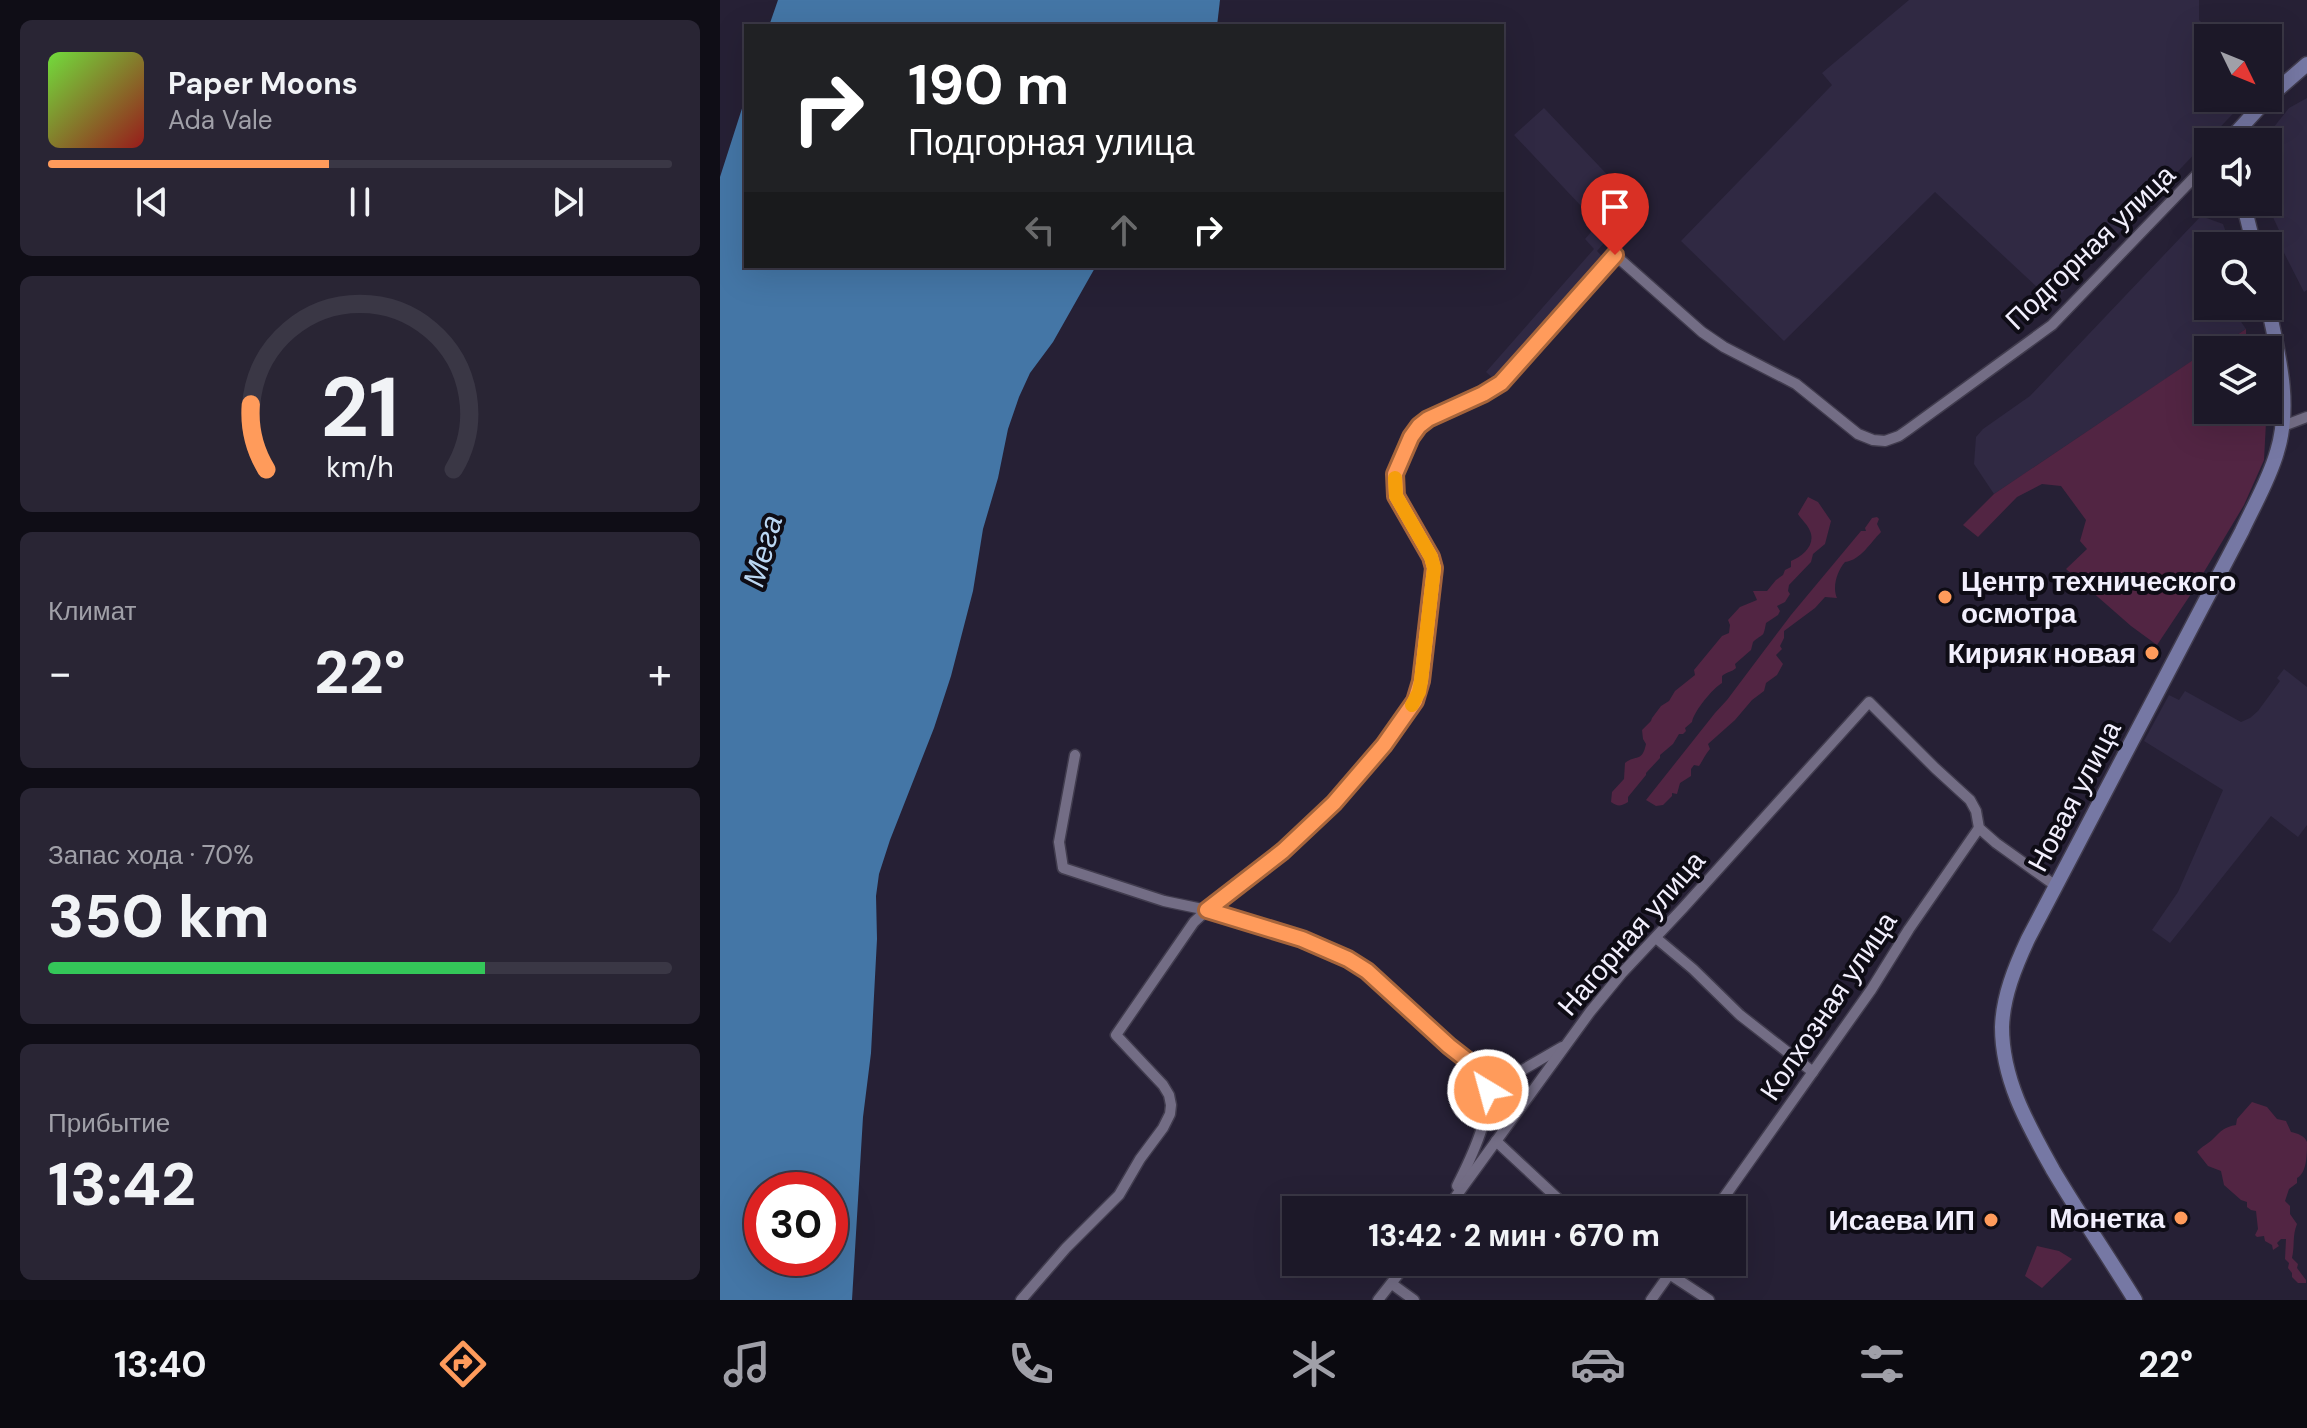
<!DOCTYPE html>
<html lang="ru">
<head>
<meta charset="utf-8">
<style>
	body { margin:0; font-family:"DM Sans",sans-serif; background:#292534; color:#f1f3f6; height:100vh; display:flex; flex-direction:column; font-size:30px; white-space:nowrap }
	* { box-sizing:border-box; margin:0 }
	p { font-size:26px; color:#a0a0a8 }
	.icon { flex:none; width:44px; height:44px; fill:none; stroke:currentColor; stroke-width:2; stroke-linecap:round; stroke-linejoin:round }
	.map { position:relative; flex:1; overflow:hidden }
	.drawer { display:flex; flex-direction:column; gap:20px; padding:20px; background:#0f0d16; width:720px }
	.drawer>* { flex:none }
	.hud { position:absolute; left:24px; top:24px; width:760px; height:244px; border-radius:0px; box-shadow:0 8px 32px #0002,0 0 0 2px #3a3745; background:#202124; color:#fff; overflow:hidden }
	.needle { width:52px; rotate:133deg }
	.buttons { position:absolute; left:1474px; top:24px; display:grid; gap:16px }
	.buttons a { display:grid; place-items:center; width:88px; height:88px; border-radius:0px; background:#1c1828; box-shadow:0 8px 32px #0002,0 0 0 2px #3a3745; font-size:40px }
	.speed { position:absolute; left:24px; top:1172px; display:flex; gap:16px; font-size:40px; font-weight:700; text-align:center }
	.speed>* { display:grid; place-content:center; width:104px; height:104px; border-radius:50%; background:#1c1828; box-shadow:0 8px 32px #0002,0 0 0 2px #3a3745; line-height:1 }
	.speed .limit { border:12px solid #d22; background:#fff; color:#111 }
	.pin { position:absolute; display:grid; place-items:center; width:68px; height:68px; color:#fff; margin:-82px -34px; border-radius:50% 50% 50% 0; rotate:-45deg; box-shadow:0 0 8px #0007 }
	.pin .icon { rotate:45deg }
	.me { position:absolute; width:88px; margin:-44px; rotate:323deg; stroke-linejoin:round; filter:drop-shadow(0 0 6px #0008) }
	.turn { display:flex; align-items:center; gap:28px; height:168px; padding:0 32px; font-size:36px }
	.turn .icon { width:104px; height:104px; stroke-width:2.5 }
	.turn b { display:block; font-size:56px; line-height:68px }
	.lanes { display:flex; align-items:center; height:76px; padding:0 32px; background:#0003; justify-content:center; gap:40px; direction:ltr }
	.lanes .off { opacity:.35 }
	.big { font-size:60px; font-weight:800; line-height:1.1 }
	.drawer .card { flex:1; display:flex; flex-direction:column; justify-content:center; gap:12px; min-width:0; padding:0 28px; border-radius:12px; background:#292534 }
	.drawer .dial { align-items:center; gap:0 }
	.dial svg { height:208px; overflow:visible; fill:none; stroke:#3a3745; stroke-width:7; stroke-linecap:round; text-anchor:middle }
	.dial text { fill:#f1f3f6; stroke:none }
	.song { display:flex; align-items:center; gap:24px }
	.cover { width:96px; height:96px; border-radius:12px; background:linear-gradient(135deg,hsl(100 70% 55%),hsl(0 70% 35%)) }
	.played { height:8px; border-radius:4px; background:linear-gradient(90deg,#ff9b5b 45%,#3a3745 45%) }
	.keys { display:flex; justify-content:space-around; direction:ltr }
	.heat { display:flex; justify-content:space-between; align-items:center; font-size:44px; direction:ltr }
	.charge { height:12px; border-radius:6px; background:linear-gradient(90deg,#34c759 70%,#3a3745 0) }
	.trip { position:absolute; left:562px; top:1196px; width:464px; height:80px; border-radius:0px; background:#1c1828; box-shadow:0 8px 32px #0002,0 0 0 2px #3a3745; font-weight:800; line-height:80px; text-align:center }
	.dock { display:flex; height:128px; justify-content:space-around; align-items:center; background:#0b0a10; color:#a0a0a8 }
	.dock .icon { width:56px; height:56px }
	.dock .current { color:#ff9b5b }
	.dock b { font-size:36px; color:#f1f3f6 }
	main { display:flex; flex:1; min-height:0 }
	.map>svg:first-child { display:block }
</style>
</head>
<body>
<main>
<section class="drawer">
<div class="card">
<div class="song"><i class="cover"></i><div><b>Paper Moons</b><p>Ada Vale</p></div></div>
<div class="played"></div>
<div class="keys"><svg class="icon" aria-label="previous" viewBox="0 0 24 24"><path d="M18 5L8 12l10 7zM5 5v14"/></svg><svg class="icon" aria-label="pause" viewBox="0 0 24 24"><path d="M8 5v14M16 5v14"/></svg><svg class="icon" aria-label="next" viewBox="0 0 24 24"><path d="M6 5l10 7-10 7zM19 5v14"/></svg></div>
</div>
<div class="card dial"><svg viewBox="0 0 100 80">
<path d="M14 69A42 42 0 1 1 86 69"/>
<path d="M14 69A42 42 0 0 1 8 44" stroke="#ff9b5b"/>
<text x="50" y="56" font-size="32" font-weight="700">21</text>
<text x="50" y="72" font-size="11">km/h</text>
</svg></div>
<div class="card"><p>Климат</p>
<div class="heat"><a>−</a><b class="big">22°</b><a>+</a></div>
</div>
<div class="card"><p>Запас хода · 70%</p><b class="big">350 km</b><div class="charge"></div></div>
<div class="card"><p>Прибытие</p><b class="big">13:42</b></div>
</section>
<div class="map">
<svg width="1587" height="1300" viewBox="0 0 1587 1300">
	<rect width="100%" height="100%" fill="#262035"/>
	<!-- built -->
	<g fill="#302943">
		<polygon points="1189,0 1479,0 1479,20 1498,38 1488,38 1488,98 1528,98 1333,302 1215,192 1064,341 961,241 1112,85 1102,73"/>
		<polygon points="1587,98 1587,290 1584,292 1559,243 1564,241 1546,202 1548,202 1548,142 1542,142 1569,108"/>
		<polygon points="824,108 916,205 898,221 900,225 877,251 885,259 777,382 766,372 874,249 865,239 878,224 794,135"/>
		<polygon points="1481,216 1503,224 1511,246 1488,246 1488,306 1521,306 1522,313 1517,316 1526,329 1514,337 1511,335 1274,494 1254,464 1256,437 1263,429 1310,396"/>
		<polygon points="1564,669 1587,687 1587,825 1578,837 1551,816 1450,943 1432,930 1458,892 1503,790 1424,741 1449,695 1459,700 1465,691 1521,722 1530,718 1538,711 1560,681 1557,678"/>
	</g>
	<!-- green -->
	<g fill="#522543">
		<polygon points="1526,329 1526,338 1531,350 1488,350 1512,334 1514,337"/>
		<polygon points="1488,350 1488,410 1545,410 1546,422 1544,460 1524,505 1469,597 1437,645 1411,626 1346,569 1367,549 1360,541 1366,520 1341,486 1322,484 1297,497 1258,537 1243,525 1274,494"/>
		<path d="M 1088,497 L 1098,502 L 1111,521 L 1105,544 L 1093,554 L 1091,562 L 1069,585 L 1068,591 L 1070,594 L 1065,602 L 1057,606 L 1060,611 L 1058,615 L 1046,623 C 1043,639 1044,632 1033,642 L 1031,650 L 1015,664 L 1016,668 C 1012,672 1006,672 1002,676 L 1002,683 C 993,688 974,711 972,722 L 965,728 L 966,731 L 963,734 L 959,734 L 953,744 L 940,755 L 940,758 L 926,773 L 926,775 L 908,797 L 908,802 C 901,806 898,807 891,802 L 892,792 L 904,779 L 905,763 C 916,754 922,763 926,744 L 923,739 L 922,730 L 931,721 L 932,718 L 941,706 L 949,701 L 955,691 L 975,675 L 974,670 L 1002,636 L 1009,633 L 1010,625 L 1008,620 L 1020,607 L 1037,600 L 1033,591 L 1047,591 L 1056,580 L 1063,575 L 1065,570 L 1071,567 L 1071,561 C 1083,556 1096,545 1090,531 C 1088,525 1081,519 1078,514 Z"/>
		<path d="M 1157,517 L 1159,519 L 1157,524 L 1161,532 C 1150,543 1141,560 1125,562 C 1117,571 1112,587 1117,598 L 1105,597 L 1095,608 L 1064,631 L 1064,638 L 1060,646 L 1062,649 L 1056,655 L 1063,664 L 1057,675 L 1046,683 L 1044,691 L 1032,700 L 1015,720 L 988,744 L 990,749 C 985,755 983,760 979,766 L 974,765 L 971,769 L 971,776 L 960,783 L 957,794 L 952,793 L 952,796 L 943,805 L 936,806 L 926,800 L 995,713 L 1007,700 L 1071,615 L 1141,531 L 1146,531 L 1145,528 L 1152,518 Z"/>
		<path d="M 1532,1102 L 1547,1107 L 1557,1119 L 1566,1121 L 1571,1132 C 1577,1133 1585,1136 1587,1142 C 1587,1154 1587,1173 1577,1178 L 1577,1183 L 1569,1189 L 1565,1201 L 1570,1206 L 1570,1214 L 1577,1224 C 1572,1236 1575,1246 1572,1258 L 1578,1264 L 1577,1268 L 1586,1280 L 1586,1283 L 1578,1283 L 1572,1277 L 1572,1273 L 1568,1268 L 1569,1263 L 1565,1259 L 1566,1239 L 1561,1239 L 1557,1243 L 1559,1246 L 1553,1250 L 1552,1245 L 1545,1241 L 1544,1236 L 1537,1237 L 1535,1235 L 1538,1229 L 1536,1211 L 1531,1210 L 1527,1207 L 1527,1202 L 1521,1200 L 1504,1185 L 1501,1171 L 1488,1166 L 1477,1152 C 1482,1146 1488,1144 1493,1139 C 1501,1131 1504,1127 1516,1125 L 1517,1119 Z"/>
		<polygon points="1317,1246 1339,1251 1352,1259 1322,1288 1305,1276"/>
	</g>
	<!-- water -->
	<g fill="#4476a6" fill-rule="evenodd">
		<polygon points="58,0 500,0 497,26 49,26"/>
		<path d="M 26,96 L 26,266 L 376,266 L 333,342 L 310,373 L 299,397 L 288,429 L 278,478 L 263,529 L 253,591 L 231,676 L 214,728 L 170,840 L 159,874 L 156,896 L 157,939 L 151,1053 L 143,1117 L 132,1300 L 0,1300 L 0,177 ZM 42,1190 L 110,1190 L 110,1258 L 42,1258 Z"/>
	</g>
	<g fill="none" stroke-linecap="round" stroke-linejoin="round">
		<defs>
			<g id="street">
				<polyline points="1563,426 1587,417"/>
				<polyline points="355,755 339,842 343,868 444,901 487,910 557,931 628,959 659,980 729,1046 761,1071 774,1076 786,1076 799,1072 842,1047"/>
				<polyline points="936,938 973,969 1020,1015 1093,1072"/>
				<polyline points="776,1141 850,1210"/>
				<path d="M 737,1186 C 752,1156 779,1104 761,1071"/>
				<polyline points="726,1210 870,1012 902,973 963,908 1149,702 1215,768 1250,800 1256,811 1259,828 1276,843 1336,886"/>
				<polyline points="995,1210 1151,990 1189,929 1259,828"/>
				<polyline points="931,1262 989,1300"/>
				<polyline points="672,1284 694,1300"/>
				<path d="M 301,1300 L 346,1248 L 399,1195 L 420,1159 L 443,1128 L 450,1114 L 451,1105 L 449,1095 L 443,1085 L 396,1035 L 474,922 L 487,910 L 563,851 L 614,803 L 664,745 L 689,711 L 699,692 L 701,681 L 714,568 C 706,541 685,522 676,496 C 673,485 675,475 678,465 C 682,452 689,437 699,427 C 706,419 716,416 726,412 C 745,403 763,394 781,383 L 895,255 L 982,332 L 1004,347 L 1076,384 L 1138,434 L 1153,440 L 1165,441 L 1179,436 L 1189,429 L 1332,325 L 1488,163"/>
				<polyline points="658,1300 688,1262"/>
				<polyline points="931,1300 958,1262"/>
			</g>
			<g id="secondary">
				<polyline points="1514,142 1514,135 1548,98 1587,64"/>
				<polyline points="1523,202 1534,246"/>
				<path d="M 1415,1300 C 1388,1256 1359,1214 1333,1170 C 1308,1125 1282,1080 1282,1027 C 1283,996 1295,967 1308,939 L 1522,531 C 1534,505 1549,480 1557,452 C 1572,404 1558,353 1548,306"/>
			</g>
		</defs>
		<!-- street casing -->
		<use href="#street" stroke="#413c4e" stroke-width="13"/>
		<!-- secondary casing -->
		<use href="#secondary" stroke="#413c4e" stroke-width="17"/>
		<!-- street -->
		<use href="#street" stroke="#736d85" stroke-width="10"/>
		<!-- secondary -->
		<use href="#secondary" stroke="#7678a4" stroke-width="14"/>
	</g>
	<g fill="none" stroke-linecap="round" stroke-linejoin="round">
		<defs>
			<polyline id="route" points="768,1090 761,1071 729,1046 647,971 628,959 582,939 487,910 563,851 614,803 664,745 695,701 701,681 714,568 711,557 676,496 675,474 691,437 699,426 708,419 763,394 781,383 895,255"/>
		</defs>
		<!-- route casing -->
		<use href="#route" stroke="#a6653b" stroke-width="20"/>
		<!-- route -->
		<use href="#route" stroke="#ff9b5b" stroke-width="14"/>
		<!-- slow -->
		<polyline stroke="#f59e0b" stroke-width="14" points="675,478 676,496 711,557 714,568 701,681 699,692 692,705"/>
	</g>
	<!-- markers -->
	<g fill="#ff9b5b" stroke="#0e0c15" stroke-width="3">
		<circle cx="1225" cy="597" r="8"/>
		<circle cx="1432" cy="653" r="8"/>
		<circle cx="1461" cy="1218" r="8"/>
		<circle cx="1271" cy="1220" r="8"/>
	</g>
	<g text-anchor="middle" stroke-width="8" stroke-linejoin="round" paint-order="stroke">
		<!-- street labels -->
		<g font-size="28" fill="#f2effd" stroke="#0e0c15">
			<text transform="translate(1370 247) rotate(-44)" y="10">Подгорная улица</text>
			<text transform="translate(1354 796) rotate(-62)" y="10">Новая улица</text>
			<text transform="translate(911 933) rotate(-49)" y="10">Нагорная улица</text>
			<text transform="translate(1108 1006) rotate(-56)" y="10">Колхозная улица</text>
		</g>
		<!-- poi labels -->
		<g font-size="28" font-weight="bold" fill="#f2effd" stroke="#0e0c15" text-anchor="end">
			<text x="1241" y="591" text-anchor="start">Центр технического<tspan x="1241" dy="32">осмотра</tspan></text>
			<text x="1416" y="663">Кирияк новая</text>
			<text x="1445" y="1228">Монетка</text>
			<text x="1255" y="1230">Исаева ИП</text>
		</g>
		<!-- water labels -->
		<g font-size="30" font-style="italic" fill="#bbd7f3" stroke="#0e0c15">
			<text transform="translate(43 551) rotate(-74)" y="10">Мега</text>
		</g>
	</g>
</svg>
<div class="buttons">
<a><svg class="needle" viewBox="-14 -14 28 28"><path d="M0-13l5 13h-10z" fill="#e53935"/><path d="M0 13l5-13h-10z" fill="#a0a0a8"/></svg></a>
<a><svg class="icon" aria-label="sound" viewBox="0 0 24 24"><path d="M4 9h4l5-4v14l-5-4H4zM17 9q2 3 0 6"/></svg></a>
<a><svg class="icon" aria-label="search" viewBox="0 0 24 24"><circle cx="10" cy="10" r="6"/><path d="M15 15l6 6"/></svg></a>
<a><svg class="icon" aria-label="layers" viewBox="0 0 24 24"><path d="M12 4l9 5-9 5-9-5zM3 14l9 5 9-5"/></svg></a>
</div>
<div class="speed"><div class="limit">30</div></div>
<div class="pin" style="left:895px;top:255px;background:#d93025"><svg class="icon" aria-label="arrive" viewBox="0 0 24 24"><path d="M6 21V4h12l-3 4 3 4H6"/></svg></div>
<svg class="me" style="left:768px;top:1090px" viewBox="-20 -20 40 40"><circle r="17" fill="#ff9b5b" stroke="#fff" stroke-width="3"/><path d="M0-11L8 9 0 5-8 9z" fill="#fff"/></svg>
<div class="trip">13:42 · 2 мин · 670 m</div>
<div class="hud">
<div class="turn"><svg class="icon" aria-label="right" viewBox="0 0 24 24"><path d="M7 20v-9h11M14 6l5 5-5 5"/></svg><div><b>190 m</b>Подгорная улица</div></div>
<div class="lanes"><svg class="icon off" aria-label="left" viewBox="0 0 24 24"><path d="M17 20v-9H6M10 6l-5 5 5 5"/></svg><svg class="icon off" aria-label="ahead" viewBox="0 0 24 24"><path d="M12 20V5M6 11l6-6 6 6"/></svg><svg class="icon" aria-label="right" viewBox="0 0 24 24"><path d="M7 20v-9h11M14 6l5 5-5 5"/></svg></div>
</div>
</div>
</main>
<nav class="dock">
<b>13:40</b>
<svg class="icon current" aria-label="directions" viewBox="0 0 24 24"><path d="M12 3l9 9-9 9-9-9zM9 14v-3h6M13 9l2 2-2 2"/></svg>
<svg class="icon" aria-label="music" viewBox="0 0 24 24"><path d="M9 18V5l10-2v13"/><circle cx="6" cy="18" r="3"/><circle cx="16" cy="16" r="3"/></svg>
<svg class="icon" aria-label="phone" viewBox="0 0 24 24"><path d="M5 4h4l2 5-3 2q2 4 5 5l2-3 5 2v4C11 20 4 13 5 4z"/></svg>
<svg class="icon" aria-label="climate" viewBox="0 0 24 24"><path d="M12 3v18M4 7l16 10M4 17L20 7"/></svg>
<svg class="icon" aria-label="car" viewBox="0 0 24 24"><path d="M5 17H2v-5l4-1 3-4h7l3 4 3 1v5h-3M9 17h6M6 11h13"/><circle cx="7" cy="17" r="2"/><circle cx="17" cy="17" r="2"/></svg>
<svg class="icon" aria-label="filters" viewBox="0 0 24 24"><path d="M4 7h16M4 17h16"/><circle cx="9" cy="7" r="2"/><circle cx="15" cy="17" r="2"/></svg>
<b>22°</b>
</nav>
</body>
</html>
